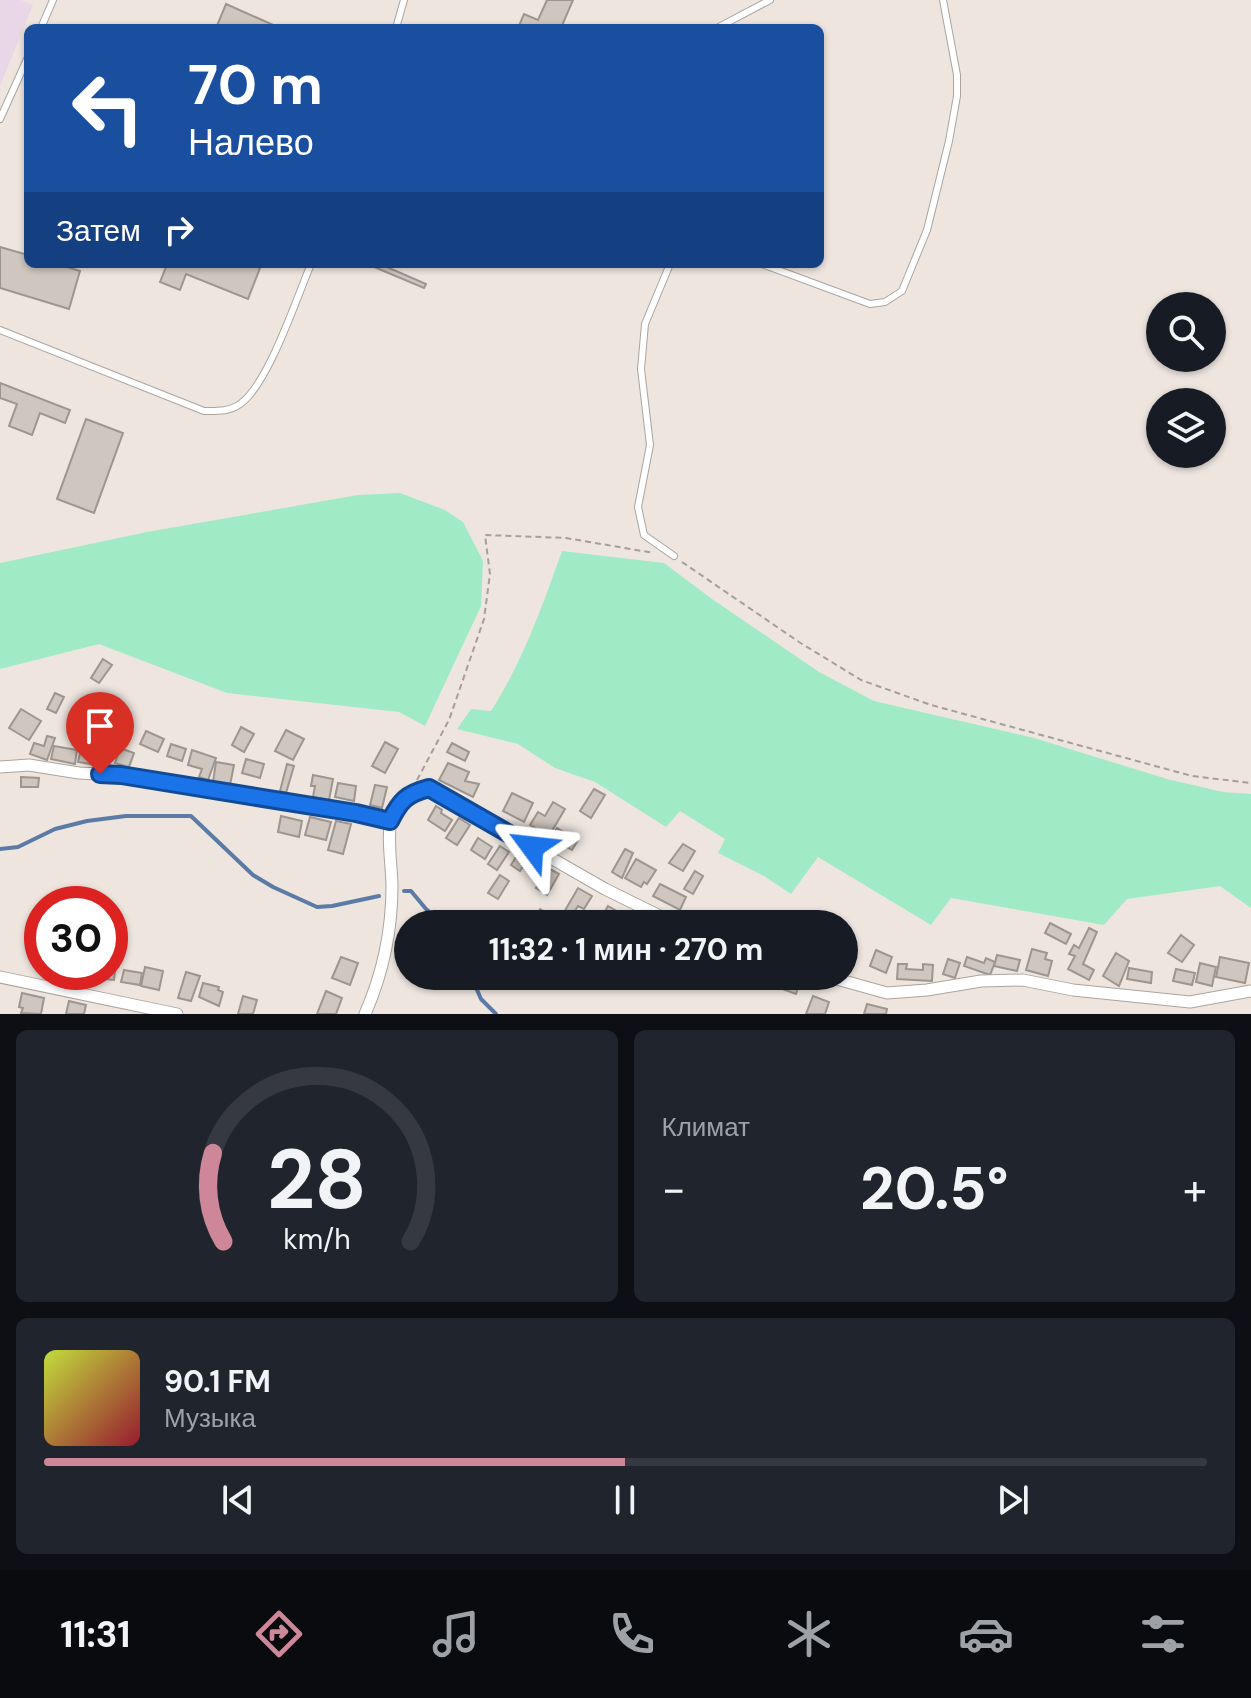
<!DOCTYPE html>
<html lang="ru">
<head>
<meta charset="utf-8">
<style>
	body { margin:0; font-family:"DM Sans",sans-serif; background:#20242c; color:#f1f3f6; height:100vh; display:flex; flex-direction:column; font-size:30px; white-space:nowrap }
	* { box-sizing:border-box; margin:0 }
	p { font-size:26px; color:#9ea1a6 }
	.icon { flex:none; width:44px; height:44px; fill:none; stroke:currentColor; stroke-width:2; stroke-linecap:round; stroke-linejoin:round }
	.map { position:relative; height:1014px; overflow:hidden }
	.side { display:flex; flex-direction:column; gap:16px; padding:16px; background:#0d0f14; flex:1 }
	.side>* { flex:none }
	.guide { position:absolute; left:24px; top:24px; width:800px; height:244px; border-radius:12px; box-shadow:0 2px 6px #0004; background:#1a4fa0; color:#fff; overflow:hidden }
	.controls { position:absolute; left:1146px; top:292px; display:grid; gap:16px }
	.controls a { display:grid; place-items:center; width:80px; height:80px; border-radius:50%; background:#171b24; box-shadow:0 2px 6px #0004; font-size:40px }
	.speed { position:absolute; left:24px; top:886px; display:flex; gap:16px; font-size:40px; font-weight:700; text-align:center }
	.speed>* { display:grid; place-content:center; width:104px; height:104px; border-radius:50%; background:#171b24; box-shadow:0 2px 6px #0004; line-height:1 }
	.speed .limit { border:12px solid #d22; background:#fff; color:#111 }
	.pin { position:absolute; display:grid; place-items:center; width:68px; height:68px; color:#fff; margin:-82px -34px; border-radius:50% 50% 50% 0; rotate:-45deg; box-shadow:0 0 8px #0007 }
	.pin .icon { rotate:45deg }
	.me { position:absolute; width:88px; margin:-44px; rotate:300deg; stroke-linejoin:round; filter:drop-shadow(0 0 6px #0008) }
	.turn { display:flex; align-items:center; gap:28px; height:168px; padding:0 32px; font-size:36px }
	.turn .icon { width:104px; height:104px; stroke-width:2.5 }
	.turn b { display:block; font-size:56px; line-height:68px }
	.then { display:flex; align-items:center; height:76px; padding:0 32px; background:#0003; gap:16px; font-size:30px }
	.big { font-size:60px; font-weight:700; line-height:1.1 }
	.side .widget { flex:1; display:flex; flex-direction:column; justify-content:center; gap:12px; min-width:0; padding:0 28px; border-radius:12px; background:#20242c }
	.side .dial { align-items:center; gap:0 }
	.dial svg { height:208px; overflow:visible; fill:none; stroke:#363941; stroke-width:7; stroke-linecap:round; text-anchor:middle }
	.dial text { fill:#f1f3f6; stroke:none }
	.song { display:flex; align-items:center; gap:24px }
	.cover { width:96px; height:96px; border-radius:12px; background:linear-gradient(135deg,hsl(70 70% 55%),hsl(350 70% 35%)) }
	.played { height:8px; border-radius:4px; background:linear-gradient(90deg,#ce8798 50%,#363941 50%) }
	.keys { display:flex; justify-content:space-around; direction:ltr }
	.heat { display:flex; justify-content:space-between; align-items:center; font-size:44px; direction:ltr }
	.side .tiles { flex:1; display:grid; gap:16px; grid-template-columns:1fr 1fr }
	.widget:last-child { grid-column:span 2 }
	.trip { position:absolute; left:394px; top:910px; width:464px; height:80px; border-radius:40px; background:#171b24; box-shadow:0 2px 6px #0004; font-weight:700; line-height:80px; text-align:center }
	.tab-bar { display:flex; height:128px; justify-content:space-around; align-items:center; background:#090b0e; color:#9ea1a6 }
	.tab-bar .icon { width:56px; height:56px }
	.tab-bar .selected { color:#ce8798 }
	.tab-bar b { font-size:36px; color:#f1f3f6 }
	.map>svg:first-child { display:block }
</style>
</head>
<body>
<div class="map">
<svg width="1251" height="1014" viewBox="0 0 1251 1014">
	<rect width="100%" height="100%" fill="#eee5df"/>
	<!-- commercial -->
	<polygon fill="#e9d6e7" points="0,0 21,0 33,5 0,86"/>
	<!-- green -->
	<g fill="#a1eac6">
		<polygon points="400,493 445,510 463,522 483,561 481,606 425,726 399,712 227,693 99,644 0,669 0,563 147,532 358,495"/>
		<path d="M 562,551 L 664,563 L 712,599 L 819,672 L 874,701 L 1034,738 L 1167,779 L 1223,792 L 1251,794 L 1251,908 L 1220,886 L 1127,899 L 1104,925 L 951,898 L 931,925 L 818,857 L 791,894 L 764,876 L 718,853 L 725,839 L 680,811 L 666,827 L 595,782 L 555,768 L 518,744 L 457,729 L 471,709 L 491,711 C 523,661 542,607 562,551 Z"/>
	</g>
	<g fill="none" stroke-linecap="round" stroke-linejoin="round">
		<!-- stream -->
		<g stroke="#5b7aa6" stroke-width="4">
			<polyline points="0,849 18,847 55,829 87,821 126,816 191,816 253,875 273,887 317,907 332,906 379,896"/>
			<polyline points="404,891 411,891 426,909 443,924"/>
			<polyline points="471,976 481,999 496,1014"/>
		</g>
	</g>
	<!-- building -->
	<g fill="#cec6bf" stroke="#9d958f" stroke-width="2">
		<polygon points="547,0 573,0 561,28 518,28 524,14 538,20"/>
		<polygon points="226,4 280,28 216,28"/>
		<polygon points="0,247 28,255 28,264 57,264 80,271 69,309 0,288"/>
		<polygon points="160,264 250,264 260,268 248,299 186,274 180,290 160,282 166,267"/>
		<polygon points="367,264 380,264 426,284 424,288"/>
		<polygon points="0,383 70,410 65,423 40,413 32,435 9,426 17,404 0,398"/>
		<polygon points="86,419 123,433 94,513 57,499"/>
		<polygon points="103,659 112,665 99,683 91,678"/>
		<polygon points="55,693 64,697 56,713 47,709"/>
		<polygon points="21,709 41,721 29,740 9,728"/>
		<polygon points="123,723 131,726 121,748 113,744"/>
		<polygon points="241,727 254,734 244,752 232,745"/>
		<polygon points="286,730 304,739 293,760 275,751"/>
		<polygon points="146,731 164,739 158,752 140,744"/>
		<polygon points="47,736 55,738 47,760 30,754 34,743 44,746"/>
		<polygon points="385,742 398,749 385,773 372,766"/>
		<polygon points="452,743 469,752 465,761 447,752"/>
		<polygon points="82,744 106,748 102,766 78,762"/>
		<polygon points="171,744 186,749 182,761 167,756"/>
		<polygon points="54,746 77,750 75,764 51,759"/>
		<polygon points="120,748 134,753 129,767 115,763"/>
		<polygon points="192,750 216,758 208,780 199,777 202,769 188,765"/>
		<polygon points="246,759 264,764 260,778 242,773"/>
		<polygon points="216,762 234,765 230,785 213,782"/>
		<polygon points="448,763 469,772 465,781 479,784 473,797 439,780"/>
		<polygon points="287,764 294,766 286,793 280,791"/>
		<polygon points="313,775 333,779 329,800 313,797 315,786 311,786"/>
		<polygon points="21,777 39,778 38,787 21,787"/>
		<polygon points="338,783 356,786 354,801 335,797"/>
		<polygon points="375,785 387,787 382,808 370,805"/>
		<polygon points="594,789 605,795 591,818 580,811"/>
		<polygon points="512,793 533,803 524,822 503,811"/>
		<polygon points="553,802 565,809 549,836 530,825 538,812 545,816"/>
		<polygon points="436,806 442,810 441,813 452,820 445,831 428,820"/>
		<polygon points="281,816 302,821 299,837 278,832"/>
		<polygon points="310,817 331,822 326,840 305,835"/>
		<polygon points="459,818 470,825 457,845 446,838"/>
		<polygon points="336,821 351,824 343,854 328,850"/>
		<polygon points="557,828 578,840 572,850 551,838"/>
		<polygon points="478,838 492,847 485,859 471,850"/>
		<polygon points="683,844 695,851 683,871 669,863"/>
		<polygon points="500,846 509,852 497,870 488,864"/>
		<polygon points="521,849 534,857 528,868 524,865 520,871 511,865"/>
		<polygon points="625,849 633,853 622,878 612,872"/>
		<polygon points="636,859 656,870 647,884 644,882 641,887 625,878"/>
		<polygon points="548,868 559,874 547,895 536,888"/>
		<polygon points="695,871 703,876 693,894 684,889"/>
		<polygon points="500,875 509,881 498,899 488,893"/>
		<polygon points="660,884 686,897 680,910 653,896"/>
		<polygon points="578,888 592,896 584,909 578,906 570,919 563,914"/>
		<polygon points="608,906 625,916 621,924 610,924 613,920 603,915"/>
		<polygon points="540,909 556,918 553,924 532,923"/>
		<polygon points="1050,923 1071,934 1066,944 1045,933"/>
		<polygon points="1089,928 1097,932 1083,964 1094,970 1089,980 1068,969 1075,956 1069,954 1074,945 1079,948"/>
		<polygon points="1181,935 1194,945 1182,962 1168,953"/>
		<polygon points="1032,949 1047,953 1045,959 1052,961 1048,976 1026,970"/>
		<polygon points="876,950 892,957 886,973 870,966"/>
		<polygon points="1116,953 1129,961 1119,986 1103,976"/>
		<polygon points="997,955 1020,960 1017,971 994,966"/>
		<polygon points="341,957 358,963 350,985 332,978"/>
		<polygon points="967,957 984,963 986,958 995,962 990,975 964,966"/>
		<polygon points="1220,957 1249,963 1245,983 1216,977"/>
		<polygon points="948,959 960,963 955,978 943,974"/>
		<polygon points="110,962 116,962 114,980 94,978 94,972 110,972"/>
		<polygon points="1200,963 1216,967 1212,986 1196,982"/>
		<polygon points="898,964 907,964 906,969 923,970 923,964 933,965 932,981 897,979"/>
		<polygon points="145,967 163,971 159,990 141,986"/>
		<polygon points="1129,968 1152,972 1151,983 1127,979"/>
		<polygon points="1176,969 1195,973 1192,985 1173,981"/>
		<polygon points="124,970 142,973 140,985 121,982"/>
		<polygon points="186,972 200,976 191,1001 178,998"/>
		<polygon points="737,976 767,976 763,985 757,982 755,987 736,979"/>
		<polygon points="778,977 799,984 796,994 774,986"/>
		<polygon points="203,983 219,987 218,990 223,992 219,1006 199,997"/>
		<polygon points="326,991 342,998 336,1014 317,1014"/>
		<polygon points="22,993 44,998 41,1014 21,1013 23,1008 19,1007"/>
		<polygon points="243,996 257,1000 253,1014 238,1014"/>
		<polygon points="813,996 829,1002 825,1014 806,1014"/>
		<polygon points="69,1001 86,1005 84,1014 66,1014"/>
		<polygon points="867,1004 887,1009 886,1014 864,1014"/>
	</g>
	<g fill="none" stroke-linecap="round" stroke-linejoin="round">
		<defs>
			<g id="service">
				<polyline points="41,28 53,0"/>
				<polyline points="396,28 404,0"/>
				<polyline points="717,28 770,0"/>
				<polyline points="0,119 28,57"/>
				<polyline points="670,264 645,324 641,369 650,445 638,507 644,535 674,556"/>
				<polyline points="762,264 870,304 885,302 902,291 927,230 949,141 957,96 957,75 943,0"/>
				<path d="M 0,330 L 204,411 C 216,411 229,412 240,404 C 268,385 297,297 311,264"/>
			</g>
			<g id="minor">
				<polyline points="0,767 29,765 79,773 121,775 356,813 390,821"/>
				<polyline points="826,976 887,993 927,990 981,981 1023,980 1073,990 1190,1002 1251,991"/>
				<polyline points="0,977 177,1014"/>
				<path d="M 365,1014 C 383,973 392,930 392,886 C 392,868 386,833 392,817 C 400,798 409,793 429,788 L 605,889 L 676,924"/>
			</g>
		</defs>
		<!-- service casing -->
		<use href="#service" stroke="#aca49e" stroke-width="8"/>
		<!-- minor casing -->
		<use href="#minor" stroke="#aca49e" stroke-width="13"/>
		<!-- path -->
		<g stroke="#a59f9a" stroke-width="2" stroke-dasharray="6 4" stroke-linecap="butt">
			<polyline points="682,562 799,642 861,680 931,705 1192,776 1251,783"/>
			<polyline points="417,780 449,720 484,619 490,574 485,535 566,538 654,553"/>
		</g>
		<!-- service -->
		<use href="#service" stroke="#fff" stroke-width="6"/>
		<!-- minor -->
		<use href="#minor" stroke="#fff" stroke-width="11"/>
	</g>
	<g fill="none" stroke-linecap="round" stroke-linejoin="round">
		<defs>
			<path id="route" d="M 100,774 L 121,775 L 356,813 L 390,821 C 400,801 406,794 429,788 L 532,847"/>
		</defs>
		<!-- route casing -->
		<use href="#route" stroke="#114b97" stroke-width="20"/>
		<!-- route -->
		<use href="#route" stroke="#1a73e8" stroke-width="14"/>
	</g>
</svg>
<div class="controls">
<a><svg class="icon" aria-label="search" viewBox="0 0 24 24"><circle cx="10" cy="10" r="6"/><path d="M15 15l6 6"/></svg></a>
<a><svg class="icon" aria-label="layers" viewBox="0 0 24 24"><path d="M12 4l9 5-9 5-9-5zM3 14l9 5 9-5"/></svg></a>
</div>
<div class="speed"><div class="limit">30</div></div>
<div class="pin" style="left:100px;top:774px;background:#d93025"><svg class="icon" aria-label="arrive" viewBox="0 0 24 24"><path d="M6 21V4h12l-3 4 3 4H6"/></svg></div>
<svg class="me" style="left:532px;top:847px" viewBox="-20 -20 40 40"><path d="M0-17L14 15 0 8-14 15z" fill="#1a73e8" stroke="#fff" stroke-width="4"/></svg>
<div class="trip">11:32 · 1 мин · 270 m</div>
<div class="guide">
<div class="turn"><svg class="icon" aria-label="left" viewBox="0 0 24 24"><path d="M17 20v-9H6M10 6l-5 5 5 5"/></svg><div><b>70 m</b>Налево</div></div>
<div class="then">Затем<svg class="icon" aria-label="right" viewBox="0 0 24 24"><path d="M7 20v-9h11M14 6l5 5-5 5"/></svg></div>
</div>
</div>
<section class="side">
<div class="tiles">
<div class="widget dial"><svg viewBox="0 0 100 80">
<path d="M14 69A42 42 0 1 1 86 69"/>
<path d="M14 69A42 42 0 0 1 10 35" stroke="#ce8798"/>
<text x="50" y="56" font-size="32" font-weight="700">28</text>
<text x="50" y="72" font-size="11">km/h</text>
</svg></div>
<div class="widget"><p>Климат</p>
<div class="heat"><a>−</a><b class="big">20.5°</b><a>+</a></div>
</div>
<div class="widget">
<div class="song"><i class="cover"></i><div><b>90.1 FM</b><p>Музыка</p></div></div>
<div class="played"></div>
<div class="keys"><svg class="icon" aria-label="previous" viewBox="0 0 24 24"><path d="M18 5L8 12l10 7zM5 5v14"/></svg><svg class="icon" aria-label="pause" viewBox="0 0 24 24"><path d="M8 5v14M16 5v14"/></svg><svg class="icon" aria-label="next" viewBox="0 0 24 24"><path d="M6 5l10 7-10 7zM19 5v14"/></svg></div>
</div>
</div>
</section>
<nav class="tab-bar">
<b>11:31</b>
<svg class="icon selected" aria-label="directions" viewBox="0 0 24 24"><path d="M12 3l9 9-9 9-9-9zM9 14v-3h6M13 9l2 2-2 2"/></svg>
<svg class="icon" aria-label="music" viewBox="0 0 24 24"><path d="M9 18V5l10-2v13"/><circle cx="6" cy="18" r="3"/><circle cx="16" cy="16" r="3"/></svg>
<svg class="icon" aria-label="phone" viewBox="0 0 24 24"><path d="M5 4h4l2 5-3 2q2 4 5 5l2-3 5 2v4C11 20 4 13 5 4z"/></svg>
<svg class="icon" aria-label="climate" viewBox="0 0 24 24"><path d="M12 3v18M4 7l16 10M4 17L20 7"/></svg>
<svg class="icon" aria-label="car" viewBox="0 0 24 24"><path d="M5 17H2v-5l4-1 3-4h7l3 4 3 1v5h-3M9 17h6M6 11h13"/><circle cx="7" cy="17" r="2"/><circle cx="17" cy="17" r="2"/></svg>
<svg class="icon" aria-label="filters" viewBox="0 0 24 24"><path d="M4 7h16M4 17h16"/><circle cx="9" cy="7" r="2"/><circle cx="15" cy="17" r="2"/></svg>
</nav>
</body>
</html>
